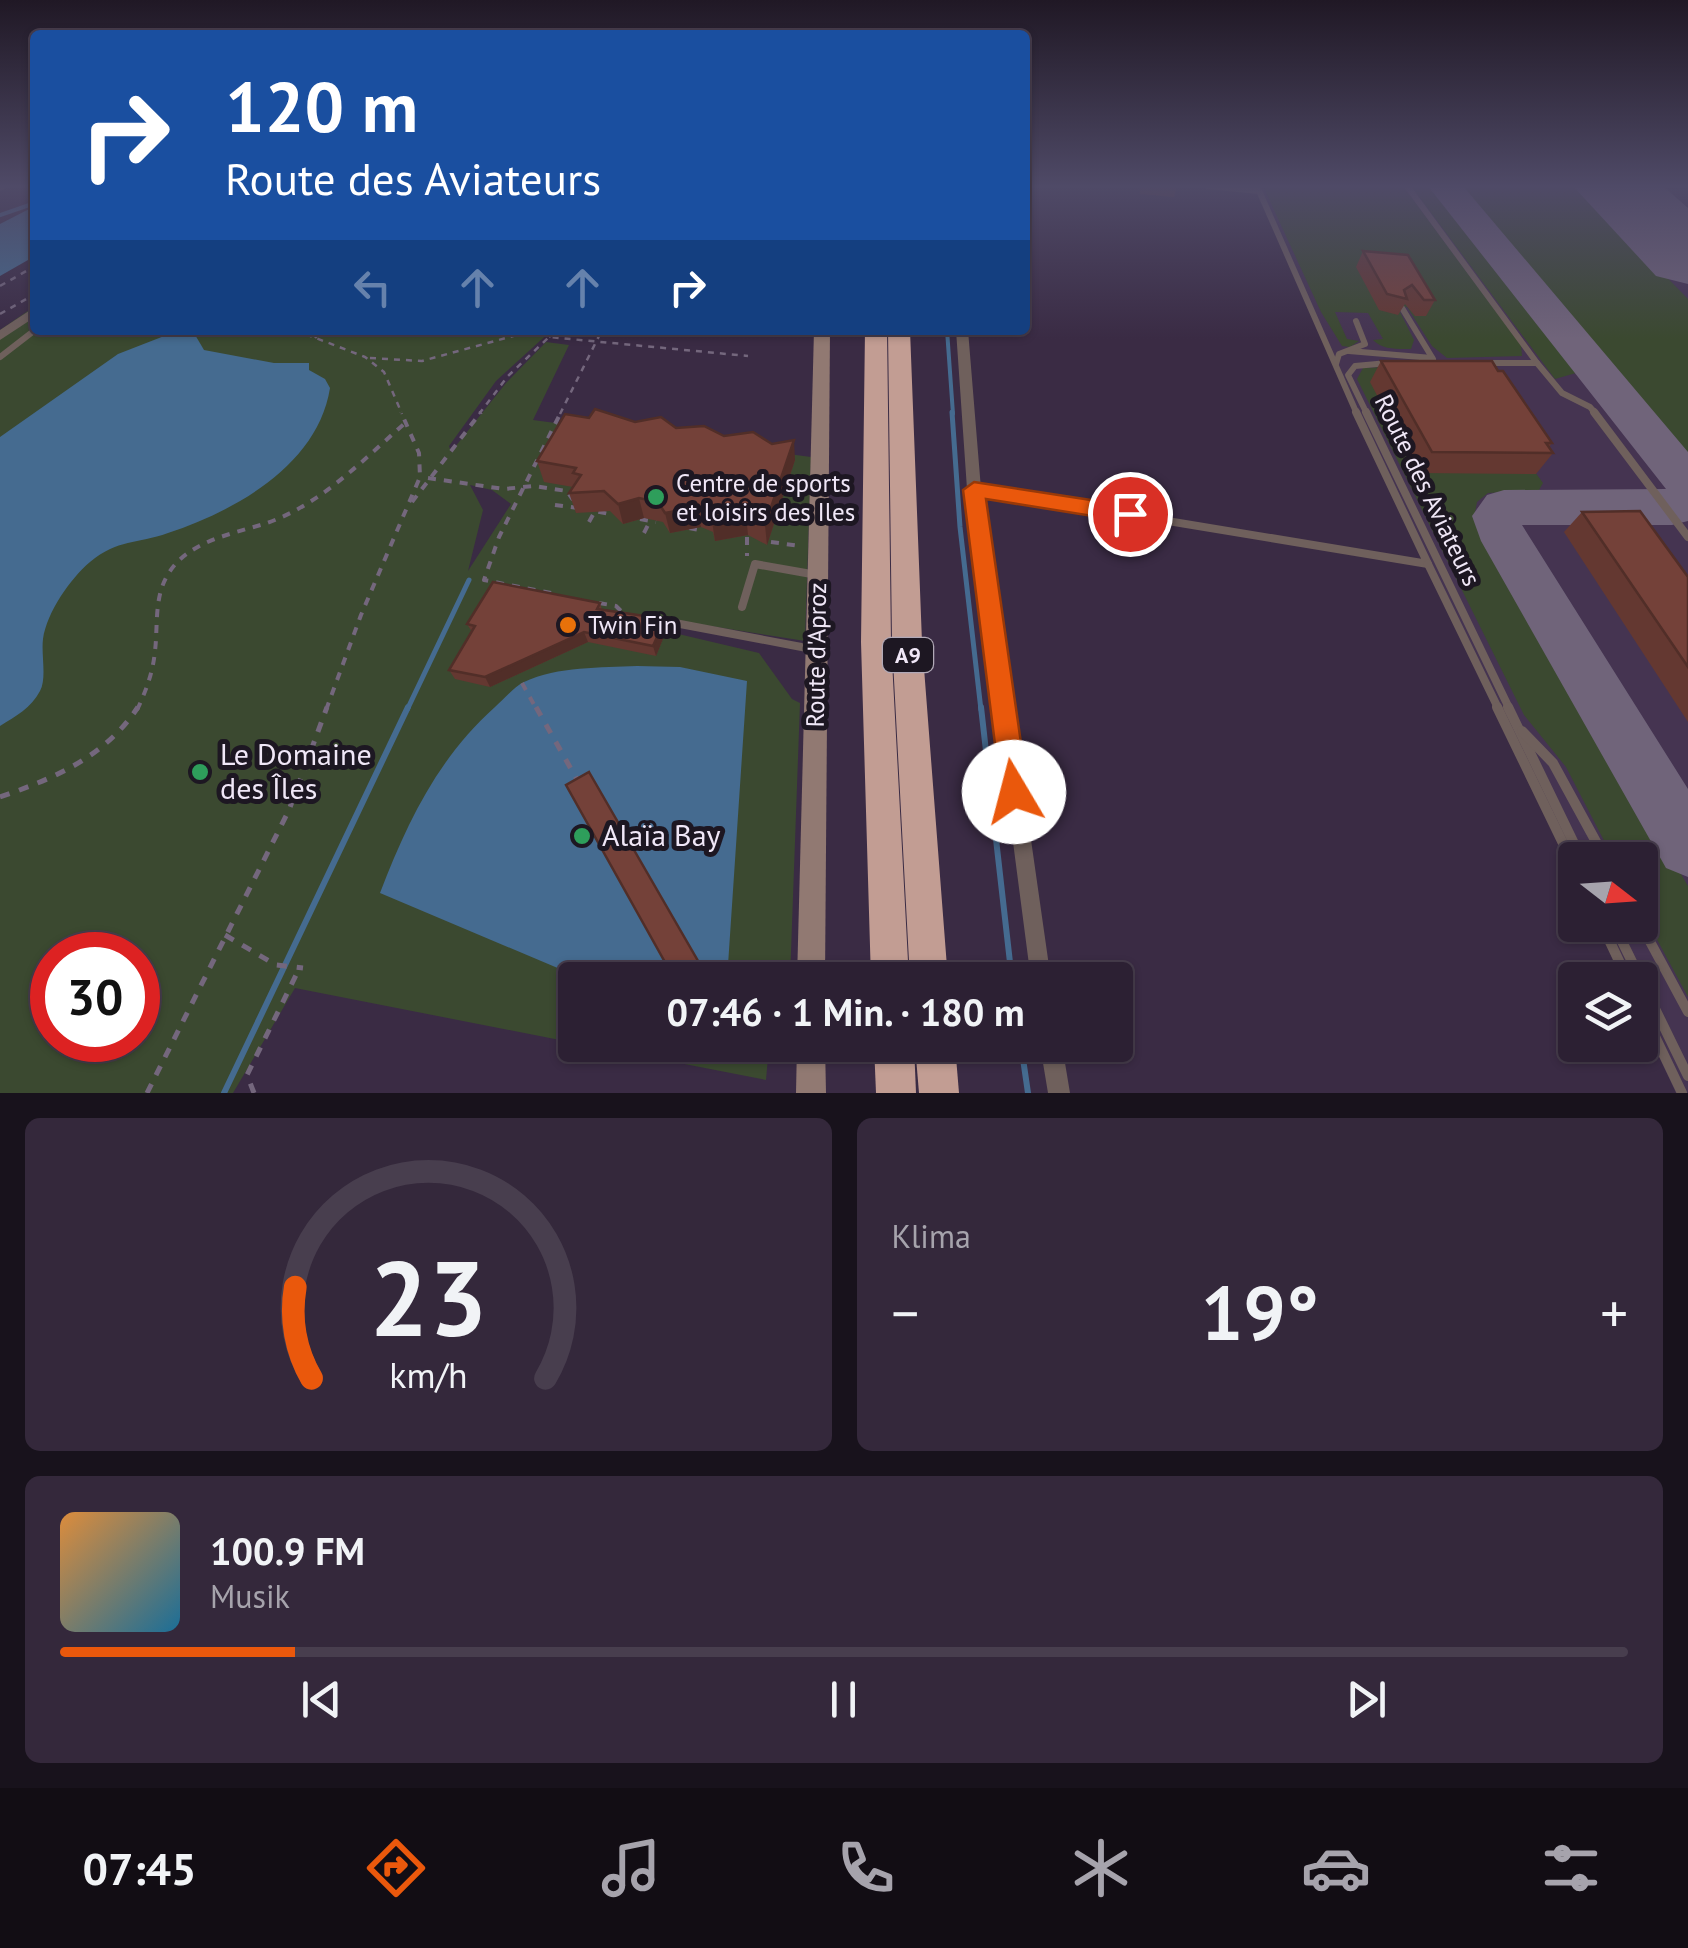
<!DOCTYPE html>
<html lang="de">
<head>
<meta charset="utf-8">
<style>
	body { margin:0; font-family:"PT Sans",sans-serif; background:#34283b; color:#f1f3f6; height:100vh; display:flex; flex-direction:column; font-size:38px; white-space:nowrap }
	* { box-sizing:border-box; margin:0 }
	p { font-size:32px; color:#a6a3ac }
	.icon { flex:none; width:55px; height:55px; fill:none; stroke:currentColor; stroke-width:2; stroke-linecap:round; stroke-linejoin:round }
	.map { position:relative; height:1093px; overflow:hidden }
	.details { display:flex; flex-direction:column; gap:25px; padding:25px; background:#18121c; flex:1 }
	.details>* { flex:none }
	.hud { position:absolute; left:30px; top:30px; width:1000px; height:305px; border-radius:10px; box-shadow:0 2px 8px #0004,0 0 0 2px #483e4e; background:#1a4fa0; color:#fff; overflow:hidden }
	.needle { width:65px; rotate:107deg }
	.fabs { position:absolute; left:1558px; top:842px; display:grid; gap:20px }
	.fabs a { display:grid; place-items:center; width:100px; height:100px; border-radius:10px; background:#2c2033; box-shadow:0 2px 8px #0004,0 0 0 2px #483e4e; font-size:50px }
	.speed { position:absolute; left:30px; top:932px; display:flex; gap:20px; font-size:50px; font-weight:700; text-align:center }
	.speed>* { display:grid; place-content:center; width:130px; height:130px; border-radius:50%; background:#2c2033; box-shadow:0 2px 8px #0004,0 0 0 2px #483e4e; line-height:1 }
	.speed .limit { border:15px solid #d22; background:#fff; color:#111 }
	.pin { position:absolute; display:grid; place-items:center; width:85px; height:85px; color:#fff; margin:-42px; border:5px solid #fff; border-radius:50%; box-shadow:0 2px 10px #0007 }
	.me { position:absolute; width:110px; margin:-55px; rotate:352deg; stroke-linejoin:round; filter:drop-shadow(0 0 8px #0008) }
	.turn { display:flex; align-items:center; gap:35px; height:210px; padding:0 30px; font-size:45px }
	.turn .icon { width:130px; height:130px; stroke-width:2.5 }
	.turn b { display:block; font-size:70px; line-height:85px }
	.lanes { display:flex; align-items:center; height:95px; padding:0 30px; background:#0003; justify-content:center; gap:50px; direction:ltr }
	.lanes .off { opacity:.35 }
	.big { font-size:75px; font-weight:600; line-height:1.1 }
	.details .widget { flex:1; display:flex; flex-direction:column; justify-content:center; gap:15px; min-width:0; padding:0 35px; border-radius:15px; background:#34283b }
	.details .dial { align-items:center; gap:0 }
	.dial svg { height:260px; overflow:visible; fill:none; stroke:#483e4e; stroke-width:7; stroke-linecap:round; text-anchor:middle }
	.dial text { fill:#f1f3f6; stroke:none }
	.song { display:flex; align-items:center; gap:30px }
	.cover { width:120px; height:120px; border-radius:15px; background:linear-gradient(135deg,hsl(30 70% 55%),hsl(200 70% 35%)) }
	.played { height:10px; border-radius:5px; background:linear-gradient(90deg,#ea580c 15%,#483e4e 15%) }
	.keys { display:flex; justify-content:space-around; direction:ltr }
	.heat { display:flex; justify-content:space-between; align-items:center; font-size:55px; direction:ltr }
	.details .tiles { flex:1; display:grid; gap:25px; grid-template-columns:1fr 1fr }
	.widget:last-child { grid-column:span 2 }
	.trip { position:absolute; left:558px; top:962px; width:575px; height:100px; border-radius:10px; background:#2c2033; box-shadow:0 2px 8px #0004,0 0 0 2px #483e4e; font-weight:600; line-height:100px; text-align:center }
	.tabs { display:flex; height:160px; justify-content:space-around; align-items:center; background:#120d14; color:#a6a3ac }
	.tabs .icon { width:70px; height:70px }
	.tabs .active { color:#ea580c }
	.tabs b { font-size:45px; color:#f1f3f6 }
	.map>svg:first-child { display:block }
</style>
</head>
<body>
<div class="map">
<svg width="1688" height="1093" viewBox="0 0 1688 1093">
	<rect width="100%" height="100%" fill="#3a2b44"/>
	<!-- built -->
	<polygon fill="#453451" points="1254,186 1688,186 1688,1093 1676,1093 1640,1017 1640,980 1623,980 1597,925 1640,925 1640,860 1575,860 1575,878"/>
	<!-- green -->
	<g fill="#3b4930" fill-rule="evenodd">
		<path d="M 1263,186 L 1403,186 L 1521,345 L 1522,356 L 1447,358 L 1432,346 L 1407,307 L 1398,308 L 1414,340 L 1411,349 C 1397,349 1383,350 1373,340 L 1383,339 L 1368,313 L 1335,312 L 1347,339 L 1359,341 L 1350,347 L 1342,346 L 1321,312 Z"/>
		<polygon points="1411,186 1430,186 1576,373 1555,379"/>
		<polygon points="1459,186 1578,186 1688,299 1688,467"/>
		<path d="M 35,306 L 35,330 L 552,330 L 496,381 L 449,446 L 451,452 L 506,383 L 546,342 L 569,345 L 533,420 L 811,457 L 805,641 L 509,594 L 759,653 L 792,699 L 800,703 L 790,980 L 575,980 L 575,1043 L 295,988 L 233,1093 L 0,1093 L 0,330 ZM 470,485 L 492,490 L 511,504 L 468,571 L 483,510 ZM 52,955 L 138,955 L 138,1040 L 52,1040 Z"/>
		<polygon points="1383,367 1530,465 1543,483 1539,490 1488,493 1477,502 1474,518 1688,886 1688,997 1640,908 1640,860 1614,860 1566,767 1524,715 1357,379 1363,368"/>
		<polygon points="587,1045 769,1045 766,1080"/>
	</g>
	<!-- water -->
	<g fill="#456b90">
		<polygon points="35,206 35,256 0,276 0,224"/>
		<path d="M 177,331 L 194,333 L 204,350 L 274,363 L 309,363 L 309,370 L 325,379 L 330,388 C 318,465 235,511 168,533 C 137,544 118,539 90,562 C 70,579 47,612 43,639 C 41,655 47,678 40,691 C 31,708 16,716 0,726 L 0,437 L 118,354 Z"/>
		<path d="M 637,666 L 680,667 L 747,681 L 727,980 L 586,980 L 380,893 C 407,823 437,759 495,707 C 504,699 514,687 524,682 C 558,666 601,668 637,666 Z"/>
	</g>
	<g fill="none" stroke-linecap="round" stroke-linejoin="round">
		<!-- stream-far2 -->
		<g stroke="#456b90" stroke-width="4">
			<polyline points="0,215 35,203"/>
			<polyline points="947,330 953,414"/>
		</g>
		<!-- stream-far1 -->
		<g stroke="#456b90" stroke-width="5">
			<polyline points="952,412 960,527 981,710"/>
			<polyline points="407,710 469,580"/>
		</g>
		<!-- stream -->
		<g stroke="#456b90" stroke-width="6">
			<polyline points="981,707 1012,980"/>
			<polyline points="1021,1045 1028,1093"/>
			<polyline points="224,1093 408,707"/>
		</g>
		<!-- taxiway -->
		<polygon fill="#70647a" fill-rule="evenodd" points="1428,186 1463,186 1688,452 1688,521 1672,525 1522,525 1688,789 1688,877 1666,868 1481,541 1472,516 1487,495 1504,490 1666,489"/>
		<!-- runway -->
		<polygon fill="#70647a" fill-rule="evenodd" points="1573,186 1663,186 1688,208 1688,284 1656,276"/>
		<!-- path-far2 -->
		<g stroke="#74677d" stroke-width="2.5" stroke-dasharray="6 6" stroke-linecap="butt">
			<polyline points="0,286 35,266"/>
			<polyline points="0,314 35,294"/>
			<polyline points="295,330 365,357 384,372 402,414"/>
			<polyline points="549,337 558,330"/>
			<polyline points="315,338 322,330"/>
			<polyline points="370,358 422,361 535,330"/>
			<polyline points="479,414 508,376 549,337 748,356"/>
			<polyline points="560,414 602,330"/>
		</g>
		<!-- path-far1 -->
		<g stroke="#74677d" stroke-width="4" stroke-dasharray="8 8" stroke-linecap="butt">
			<polyline points="428,478 504,489 534,486 567,491 573,500"/>
			<polyline points="412,502 481,412"/>
			<polyline points="555,505 578,508"/>
			<polyline points="640,519 656,522"/>
			<polyline points="589,522 595,511 614,515"/>
			<polyline points="689,528 704,531"/>
			<polyline points="644,533 650,521"/>
			<polyline points="747,537 747,556"/>
			<polyline points="771,542 800,546"/>
			<polyline points="551,593 484,580 499,537 561,412"/>
			<polyline points="599,603 616,606 623,613"/>
			<polyline points="522,683 537,710"/>
			<path d="M 137,710 C 146,691 153,672 155,651 C 158,626 154,599 167,576 C 186,541 233,534 267,523 C 321,504 362,461 404,424"/>
			<polyline points="326,710 361,615 420,477 419,453 401,412"/>
		</g>
		<!-- path -->
		<g stroke="#74677d" stroke-width="5" stroke-dasharray="10 10" stroke-linecap="butt">
			<polyline points="536,707 579,783"/>
			<path d="M 0,797 C 55,778 105,757 138,707"/>
			<polyline points="225,935 276,965 303,968"/>
			<polyline points="147,1093 289,810 327,707"/>
			<polyline points="254,1093 247,1075 300,967"/>
		</g>
		<!-- lane-far2 -->
		<g stroke="#6f605c" stroke-width="6">
			<polyline points="1207,186 1259,191"/>
			<polyline points="1257,186 1357,414"/>
			<polyline points="1407,186 1537,363 1487,363"/>
			<polyline points="1402,308 1433,359"/>
			<polyline points="1349,351 1432,358"/>
			<polyline points="0,357 35,330"/>
			<polyline points="1537,363 1562,393 1590,407 1596,414"/>
			<polyline points="1336,364 1339,354 1365,344 1356,321"/>
			<polyline points="1367,414 1348,375 1355,366 1388,363"/>
		</g>
		<!-- lane-far1 -->
		<g stroke="#6f605c" stroke-width="8">
			<polyline points="1366,412 1510,710"/>
			<polyline points="1594,412 1688,537"/>
			<polyline points="974,489 1428,564 1356,412"/>
			<polyline points="1428,564 1499,710"/>
			<polyline points="742,607 755,564 817,575"/>
			<polyline points="659,620 812,649"/>
		</g>
		<!-- lane -->
		<g stroke="#6f605c" stroke-width="10">
			<polyline points="1497,707 1575,868"/>
			<polyline points="1508,707 1582,860"/>
			<polyline points="1522,731 1553,763 1606,860"/>
			<polyline points="1640,923 1688,1012"/>
			<polyline points="1602,925 1628,980"/>
			<polyline points="1614,925 1688,1076"/>
			<polyline points="1640,1005 1682,1093"/>
		</g>
		<!-- street -->
		<g fill="#6f605c" fill-rule="evenodd">
			<polygon points="0,186 10,186 0,191"/>
			<polygon points="35,307 35,317 0,340 0,330"/>
			<polygon points="956,330 968,330 981,489 1051,980 1031,980 967,489"/>
			<polygon points="1040,1045 1062,1045 1070,1093 1048,1093"/>
		</g>
		<!-- secondary -->
		<g fill="#917972" fill-rule="evenodd">
			<polygon points="814,330 830,330 825,980 797,980"/>
			<polygon points="797,1045 825,1045 826,1093 796,1093"/>
		</g>
		<!-- highway -->
		<g fill="#c29d93" fill-rule="evenodd">
			<polygon points="865,330 887,330 891,642 909,980 871,980 861,642"/>
			<polygon points="888,330 910,330 922,642 948,980 910,980 892,642"/>
			<polygon points="874,1045 914,1045 916,1093 876,1093"/>
			<polygon points="915,1045 955,1045 959,1093 919,1093"/>
		</g>
	</g>
	<!-- wall -->
	<g fill="#643831">
		<polygon points="1140,186 1177,186 1174,197 1140,194"/>
		<polygon points="1363,251 1435,300 1426,316 1415,316 1405,304 1398,315 1379,310 1356,267"/>
		<polygon points="1381,361 1552,443 1549,447 1553,453 1536,474 1418,473 1370,382"/>
		<polygon points="589,418 635,422 724,436 795,460 767,545 748,535 715,541 713,532 701,527 670,533 663,522 644,518 623,524 610,511 576,513 569,493 573,487 544,482 537,461"/>
		<polygon points="1582,512 1688,577 1688,722 1564,532"/>
		<polygon points="600,603 602,610 665,619 667,629 656,656 588,642 490,687 455,679 449,670 472,632 467,624"/>
	</g>
	<!-- shaded-wall -->
	<g fill="#512e28">
		<polygon points="794,440 795,460 767,545 765,525"/>
		<polygon points="639,498 644,518 623,524 618,504"/>
		<polygon points="697,507 701,527 670,533 665,513"/>
		<polygon points="746,515 748,535 715,541 712,521"/>
		<polygon points="665,619 667,629 656,656 653,646"/>
		<polygon points="584,632 588,642 490,687 485,677"/>
	</g>
	<!-- building -->
	<g fill="#744139" stroke="#512e28" stroke-width="2.5">
		<polygon points="1363,251 1408,255 1435,300 1424,300 1412,285 1404,290 1407,299 1387,294"/>
		<polygon points="1381,361 1492,361 1498,371 1503,371 1552,443 1546,443 1553,453 1432,452"/>
		<polygon points="595,409 635,422 661,417 676,428 704,426 724,436 753,432 772,444 794,440 765,525 746,515 712,521 714,513 697,507 665,513 658,502 639,498 618,504 604,491 569,493 581,475 573,473 576,468 537,461 565,414 589,418"/>
		<polygon points="1640,511 1688,577 1688,667 1582,512"/>
		<polygon points="493,582 600,603 597,609 665,619 653,646 584,632 485,677 449,670 475,626 467,624"/>
		<polygon points="589,772 709,980 675,980 566,785"/>
	</g>
	<!-- sky -->
	<linearGradient id="sky" x2="0" y2="1"><stop stop-color="#201825"/><stop offset="0.55" stop-color="#4f4a67"/><stop offset="1" stop-color="#4f4a67" stop-opacity="0"/></linearGradient>
	<rect width="1688" height="339" fill="url(#sky)"/>
	<!-- route -->
	<polygon fill="#ea580c" stroke="#983908" stroke-width="2.5" points="974,482 1130,506 1141,514 1130,522 986,499 1028,792 1024,801 1014,804 1005,801 1001,792 963,490"/>
	<!-- markers -->
	<g fill="#2e9e5b" stroke="#1d1722" stroke-width="4">
		<circle cx="656" cy="497" r="10"/>
		<circle cx="200" cy="772" r="10"/>
		<circle cx="582" cy="836" r="10"/>
	</g>
	<circle fill="#e8710a" stroke="#1d1722" stroke-width="4" cx="568" cy="625" r="10"/>
	<g text-anchor="middle" stroke-width="10" stroke-linejoin="round" paint-order="stroke">
		<!-- shield labels -->
		<rect fill="#1d1722" stroke="#b1a9b7" stroke-width="2.5" x="883" y="638" width="50" height="34" rx="8"/>
		<g font-size="22" font-weight="bold" fill="#f0e7f7">
			<text x="908" y="663">A9</text>
		</g>
		<!-- poi labels -->
		<g font-size="25" fill="#f0e7f7" stroke="#1d1722" text-anchor="start">
			<text x="676" y="492">Centre de sports<tspan x="676" dy="29">et loisirs des Iles</tspan></text>
			<text x="588" y="634">Twin Fin</text>
		</g>
		<!-- street labels -->
		<g font-size="25" fill="#f0e7f7" stroke="#1d1722">
			<text transform="translate(1428 490) rotate(64)" y="9">Route des Aviateurs</text>
			<text transform="translate(816 655) rotate(-89)" y="9">Route d'Aproz</text>
		</g>
		<!-- near-poi labels -->
		<g font-size="30" fill="#f0e7f7" stroke="#1d1722" text-anchor="start">
			<text x="220" y="765">Le Domaine<tspan x="220" dy="34">des Îles</tspan></text>
			<text x="602" y="846">Alaïa Bay</text>
		</g>
	</g>
</svg>
<div class="fabs">
<a><svg class="needle" viewBox="-14 -14 28 28"><path d="M0-13l5 13h-10z" fill="#e53935"/><path d="M0 13l5-13h-10z" fill="#a6a3ac"/></svg></a>
<a><svg class="icon" aria-label="layers" viewBox="0 0 24 24"><path d="M12 4l9 5-9 5-9-5zM3 14l9 5 9-5"/></svg></a>
</div>
<div class="speed"><div class="limit">30</div></div>
<div class="pin" style="left:1130px;top:514px;background:#d93025"><svg class="icon" aria-label="arrive" viewBox="0 0 24 24"><path d="M6 21V4h12l-3 4 3 4H6"/></svg></div>
<svg class="me" style="left:1014px;top:792px" viewBox="-20 -20 40 40"><circle r="19" fill="#fff"/><path d="M0-13L10 11 0 6-10 11z" fill="#ea580c"/></svg>
<div class="trip">07:46 · 1 Min. · 180 m</div>
<div class="hud">
<div class="turn"><svg class="icon" aria-label="right" viewBox="0 0 24 24"><path d="M7 20v-9h11M14 6l5 5-5 5"/></svg><div><b>120 m</b>Route des Aviateurs</div></div>
<div class="lanes"><svg class="icon off" aria-label="left" viewBox="0 0 24 24"><path d="M17 20v-9H6M10 6l-5 5 5 5"/></svg><svg class="icon off" aria-label="ahead" viewBox="0 0 24 24"><path d="M12 20V5M6 11l6-6 6 6"/></svg><svg class="icon off" aria-label="ahead" viewBox="0 0 24 24"><path d="M12 20V5M6 11l6-6 6 6"/></svg><svg class="icon" aria-label="right" viewBox="0 0 24 24"><path d="M7 20v-9h11M14 6l5 5-5 5"/></svg></div>
</div>
</div>
<section class="details">
<div class="tiles">
<div class="widget dial"><svg viewBox="0 0 100 80">
<path d="M14 69A42 42 0 1 1 86 69"/>
<path d="M14 69A42 42 0 0 1 9 41" stroke="#ea580c"/>
<text x="50" y="56" font-size="32" font-weight="700">23</text>
<text x="50" y="72" font-size="11">km/h</text>
</svg></div>
<div class="widget"><p>Klima</p>
<div class="heat"><a>−</a><b class="big">19°</b><a>+</a></div>
</div>
<div class="widget">
<div class="song"><i class="cover"></i><div><b>100.9 FM</b><p>Musik</p></div></div>
<div class="played"></div>
<div class="keys"><svg class="icon" aria-label="previous" viewBox="0 0 24 24"><path d="M18 5L8 12l10 7zM5 5v14"/></svg><svg class="icon" aria-label="pause" viewBox="0 0 24 24"><path d="M8 5v14M16 5v14"/></svg><svg class="icon" aria-label="next" viewBox="0 0 24 24"><path d="M6 5l10 7-10 7zM19 5v14"/></svg></div>
</div>
</div>
</section>
<nav class="tabs">
<b>07:45</b>
<svg class="icon active" aria-label="directions" viewBox="0 0 24 24"><path d="M12 3l9 9-9 9-9-9zM9 14v-3h6M13 9l2 2-2 2"/></svg>
<svg class="icon" aria-label="music" viewBox="0 0 24 24"><path d="M9 18V5l10-2v13"/><circle cx="6" cy="18" r="3"/><circle cx="16" cy="16" r="3"/></svg>
<svg class="icon" aria-label="phone" viewBox="0 0 24 24"><path d="M5 4h4l2 5-3 2q2 4 5 5l2-3 5 2v4C11 20 4 13 5 4z"/></svg>
<svg class="icon" aria-label="climate" viewBox="0 0 24 24"><path d="M12 3v18M4 7l16 10M4 17L20 7"/></svg>
<svg class="icon" aria-label="car" viewBox="0 0 24 24"><path d="M5 17H2v-5l4-1 3-4h7l3 4 3 1v5h-3M9 17h6M6 11h13"/><circle cx="7" cy="17" r="2"/><circle cx="17" cy="17" r="2"/></svg>
<svg class="icon" aria-label="filters" viewBox="0 0 24 24"><path d="M4 7h16M4 17h16"/><circle cx="9" cy="7" r="2"/><circle cx="15" cy="17" r="2"/></svg>
</nav>
</body>
</html>
